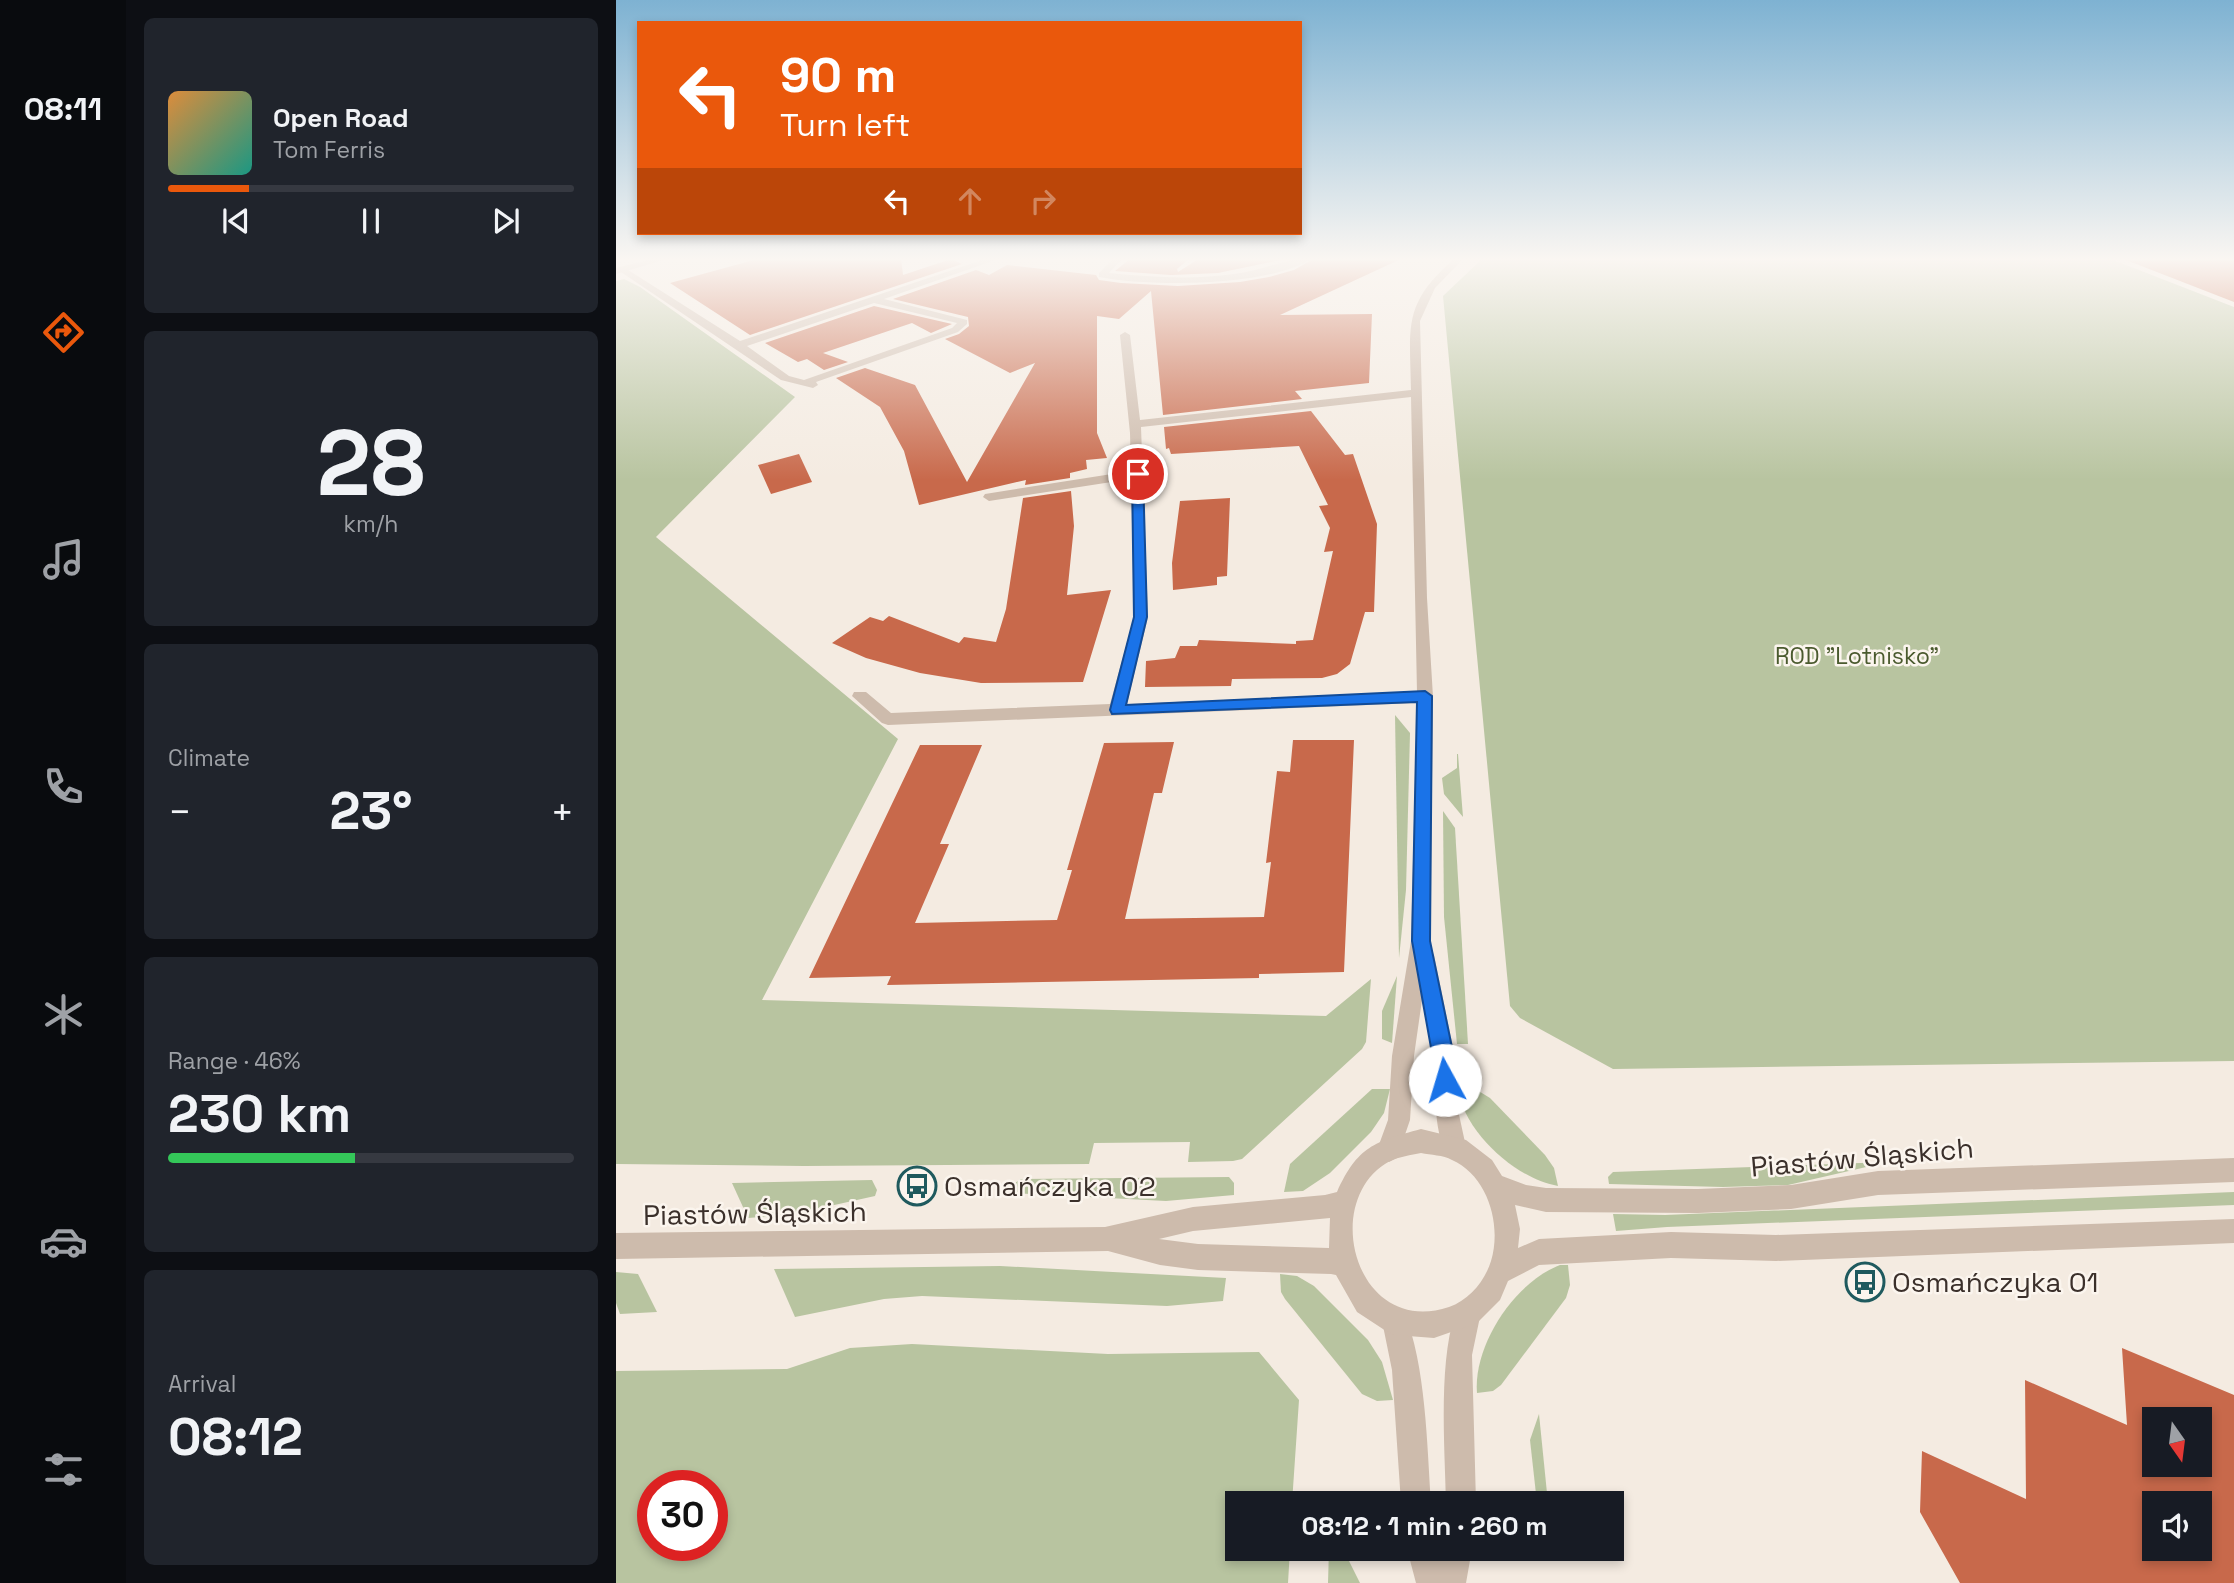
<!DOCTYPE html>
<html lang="en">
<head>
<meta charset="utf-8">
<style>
	body { margin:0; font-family:"Space Grotesk",sans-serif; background:#20242c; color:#f1f3f6; height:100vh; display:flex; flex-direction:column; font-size:26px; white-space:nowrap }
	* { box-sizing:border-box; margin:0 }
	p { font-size:23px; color:#9ea1a6 }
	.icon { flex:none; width:38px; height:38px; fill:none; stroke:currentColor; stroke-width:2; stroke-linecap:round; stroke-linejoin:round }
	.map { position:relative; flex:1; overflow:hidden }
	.side { display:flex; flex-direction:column; gap:18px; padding:18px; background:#0d0f14; width:490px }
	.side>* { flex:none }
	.guide { position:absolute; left:21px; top:21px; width:665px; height:214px; border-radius:0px; box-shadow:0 4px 10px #0003; background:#ea580c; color:#fff; overflow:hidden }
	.needle { width:46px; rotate:166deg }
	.tools { position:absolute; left:1526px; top:1407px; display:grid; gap:14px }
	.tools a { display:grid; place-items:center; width:70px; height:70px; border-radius:0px; background:#171b24; box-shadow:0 4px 10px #0003; font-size:35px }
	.speed { position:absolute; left:21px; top:1470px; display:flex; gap:14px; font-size:35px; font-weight:700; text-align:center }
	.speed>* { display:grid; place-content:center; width:91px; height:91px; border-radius:50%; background:#171b24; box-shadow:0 4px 10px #0003; line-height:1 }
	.speed .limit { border:10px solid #d22; background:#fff; color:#111 }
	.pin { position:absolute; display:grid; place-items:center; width:60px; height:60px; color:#fff; margin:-30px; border:4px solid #fff; border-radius:50%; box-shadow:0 2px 7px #0007 }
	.me { position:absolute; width:77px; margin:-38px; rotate:354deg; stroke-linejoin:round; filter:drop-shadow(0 0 5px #0008) }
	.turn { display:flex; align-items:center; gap:24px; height:147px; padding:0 28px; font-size:32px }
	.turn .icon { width:91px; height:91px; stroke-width:2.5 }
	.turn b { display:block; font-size:49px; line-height:60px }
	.lanes { display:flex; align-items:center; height:66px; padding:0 28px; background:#0003; justify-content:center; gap:35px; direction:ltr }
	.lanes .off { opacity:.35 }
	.big { font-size:52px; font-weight:700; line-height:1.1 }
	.side .tile { flex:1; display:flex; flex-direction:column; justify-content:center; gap:10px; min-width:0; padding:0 24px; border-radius:10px; background:#20242c }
	.side .dial { align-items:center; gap:0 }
	.dial b { font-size:91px; line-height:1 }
	.song { display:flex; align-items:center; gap:21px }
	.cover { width:84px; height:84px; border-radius:10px; background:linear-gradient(135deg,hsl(30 70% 55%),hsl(170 70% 35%)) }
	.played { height:7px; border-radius:4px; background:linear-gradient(90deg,#ea580c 20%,#363941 20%) }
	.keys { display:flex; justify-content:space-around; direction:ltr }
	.heat { display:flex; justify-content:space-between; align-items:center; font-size:38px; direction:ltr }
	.charge { height:10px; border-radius:5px; background:linear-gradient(90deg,#34c759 46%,#363941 0) }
	.trip { position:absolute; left:609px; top:1491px; width:399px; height:70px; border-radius:0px; background:#171b24; box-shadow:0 4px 10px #0003; font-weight:700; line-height:70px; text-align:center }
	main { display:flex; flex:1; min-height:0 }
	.dock { display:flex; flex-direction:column; width:126px; justify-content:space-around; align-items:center; background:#090b0e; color:#9ea1a6 }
	.dock .icon { width:49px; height:49px }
	.dock .active { color:#ea580c }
	.dock b { font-size:32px; color:#f1f3f6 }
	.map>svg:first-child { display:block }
</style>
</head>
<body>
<main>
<nav class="dock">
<b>08:11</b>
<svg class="icon active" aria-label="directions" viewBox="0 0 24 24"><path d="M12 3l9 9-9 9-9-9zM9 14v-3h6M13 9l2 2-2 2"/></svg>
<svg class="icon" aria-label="music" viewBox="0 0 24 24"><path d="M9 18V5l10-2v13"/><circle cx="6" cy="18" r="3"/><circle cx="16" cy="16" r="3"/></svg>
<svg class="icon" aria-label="phone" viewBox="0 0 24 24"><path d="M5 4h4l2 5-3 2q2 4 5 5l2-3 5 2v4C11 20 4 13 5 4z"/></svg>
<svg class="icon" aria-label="climate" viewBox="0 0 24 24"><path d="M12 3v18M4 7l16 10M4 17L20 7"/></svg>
<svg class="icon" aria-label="car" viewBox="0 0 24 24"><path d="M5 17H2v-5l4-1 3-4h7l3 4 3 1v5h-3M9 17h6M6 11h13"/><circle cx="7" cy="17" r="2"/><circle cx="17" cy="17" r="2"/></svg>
<svg class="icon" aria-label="filters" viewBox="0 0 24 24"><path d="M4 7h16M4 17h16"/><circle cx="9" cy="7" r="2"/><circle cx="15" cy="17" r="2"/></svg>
</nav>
<section class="side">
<div class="tile">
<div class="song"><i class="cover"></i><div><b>Open Road</b><p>Tom Ferris</p></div></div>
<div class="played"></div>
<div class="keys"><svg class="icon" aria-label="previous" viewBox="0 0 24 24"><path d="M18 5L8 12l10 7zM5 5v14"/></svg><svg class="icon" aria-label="pause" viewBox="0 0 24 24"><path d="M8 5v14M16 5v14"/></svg><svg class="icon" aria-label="next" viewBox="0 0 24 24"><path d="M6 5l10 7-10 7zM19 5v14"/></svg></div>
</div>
<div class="tile dial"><b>28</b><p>km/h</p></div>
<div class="tile"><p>Climate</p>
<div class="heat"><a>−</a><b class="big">23°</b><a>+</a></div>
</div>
<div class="tile"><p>Range · 46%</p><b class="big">230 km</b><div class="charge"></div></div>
<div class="tile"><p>Arrival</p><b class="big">08:12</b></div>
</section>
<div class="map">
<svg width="1618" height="1583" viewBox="0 0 1618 1583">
	<rect width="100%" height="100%" fill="#f4ebe1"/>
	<!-- green -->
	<g fill="#b8c4a0" fill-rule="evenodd">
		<polygon points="867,258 1492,258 1618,307 1618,1061 997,1069 904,1018 894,1006 827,296"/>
		<polygon points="8,279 24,287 179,397 40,537 282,739 146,1000 710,1016 755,979 750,1042 746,1049 626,1159 617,1161 572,1162 574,1142 478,1143 473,1164 188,1166 0,1164 0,281"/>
		<polygon points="779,715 794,733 790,890 783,958"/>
		<polygon points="841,754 842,754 847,817 828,794 826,778 841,768"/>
		<polygon points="827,811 839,828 852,1044 841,1044 828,917"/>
		<polygon points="781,976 776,1043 766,1039 766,1011"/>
		<polygon points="756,1089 774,1089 768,1113 755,1132 714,1173 687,1191 668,1192 674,1164"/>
		<path d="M 842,1089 L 861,1090 L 874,1098 L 929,1155 L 938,1168 L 942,1186 C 900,1179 848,1132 842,1089 Z"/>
		<polygon points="1272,1162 1172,1185 1107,1187 993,1184 992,1177 997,1172"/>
		<polygon points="613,1177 618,1183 618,1195 550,1201 394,1193 396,1185 405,1179"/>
		<polygon points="256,1180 261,1190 259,1196 173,1215 132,1218 116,1183"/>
		<polygon points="1618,1192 1618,1205 1051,1227 1000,1231 997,1214 1049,1215"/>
		<path d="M 944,1265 L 952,1265 L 954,1285 L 950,1298 L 885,1385 L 877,1391 L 861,1393 C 857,1345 899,1282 944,1265 Z"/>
		<polygon points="384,1266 610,1278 607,1301 551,1306 306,1296 268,1299 179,1317 158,1269"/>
		<polygon points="0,1272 22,1274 41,1312 4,1314 0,1303"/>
		<polygon points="664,1274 681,1276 698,1286 752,1340 766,1362 777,1400 761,1401 746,1394 669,1299 665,1292"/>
		<path d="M 296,1344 L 492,1354 L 643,1352 L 683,1400 L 676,1503 L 621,1503 L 621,1549 L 674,1549 L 672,1583 L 0,1583 L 0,1371 L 171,1369 L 234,1348 ZM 37,1486 L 96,1486 L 96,1545 L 37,1545 Z"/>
		<polygon points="923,1414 932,1503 921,1503 914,1440"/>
		<polygon points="713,1549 727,1549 744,1583 712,1583"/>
	</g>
	<!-- building -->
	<g fill="#c8694b" fill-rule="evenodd">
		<polygon points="145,258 285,258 287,275 335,259 346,264 134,335 54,283"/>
		<polygon points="515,258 574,258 561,269 562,272 584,258 674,258 602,273 555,275 499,271"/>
		<polygon points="699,258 787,258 664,315 756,314 753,383 679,391 686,399 547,415 535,291 503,319 481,316 481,433 491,458 470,460 471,469 454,473 454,478 409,485 410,480 303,505 288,451 264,407 220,378 249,368 299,385 351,482 419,363 394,373 329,339 343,334 353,326 352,317 277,299 360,270 373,275 391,265 480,275 483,280 505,283 562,286 624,282 653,277 678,270"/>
		<polygon points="1510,258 1618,258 1618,302 1510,260"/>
		<polygon points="258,306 336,324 315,333 296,323 207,353 232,362 208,370 191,359 182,362 149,343"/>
		<polygon points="695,411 729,455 737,454 761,524 758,612 749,612 734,664 721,674 706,678 616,679 615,686 529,687 530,661 559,658 564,646 581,646 583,640 680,644 680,641 697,640 717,551 708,552 714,528 703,506 712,505 683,446 555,454 553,448 550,449 548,427"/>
		<polygon points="183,454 196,482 155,494 142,465"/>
		<polygon points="455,491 458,526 451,595 495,590 467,682 365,683 304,673 250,658 216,643 254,617 267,621 273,616 343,643 348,637 380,642 390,609 407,498"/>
		<polygon points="614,498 611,576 601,577 601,585 557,590 556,563 564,501"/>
		<polygon points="677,740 738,740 728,972 643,974 643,978 271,985 275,976 193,978 304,745 366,745 324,844 333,844 299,923 441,920 456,870 451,870 488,743 558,742 546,793 538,793 509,919 648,917 655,862 650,863 661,771 674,772"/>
		<path d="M 1506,1348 L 1618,1395 L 1618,1583 L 1344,1583 L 1304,1512 L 1306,1451 L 1410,1499 L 1409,1380 L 1511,1425 ZM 1538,1419 L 1584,1419 L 1584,1465 L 1538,1465 ZM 1538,1503 L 1584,1503 L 1584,1549 L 1538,1549 Z"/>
	</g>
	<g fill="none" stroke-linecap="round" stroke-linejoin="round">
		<!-- minor -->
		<g fill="#cdbbac" fill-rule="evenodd">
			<path d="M 372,258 L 385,258 L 268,299 L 351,320 L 351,324 L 342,332 L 200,382 L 202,385 L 197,388 L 165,380 L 2,270 L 9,268 L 124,341 ZM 258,303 L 341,323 L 336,328 L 188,380 L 173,376 L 131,346 Z"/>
			<path d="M 498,258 L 507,258 L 493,273 C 534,277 576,280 618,274 C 644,271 671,258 697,258 C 653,287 535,287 483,277 L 483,273 Z"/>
			<path d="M 839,258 L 848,258 L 819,288 L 804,321 L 811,598 L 817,697 L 814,948 L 818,955 L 839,1057 L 842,1110 L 850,1147 L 846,1155 L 838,1159 L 830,1155 C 817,1125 820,1091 817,1059 C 815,1039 810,1019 806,1000 L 798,1056 L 794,1120 L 781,1158 L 773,1162 L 765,1158 L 761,1150 L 772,1120 L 776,1056 L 795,941 L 801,703 L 272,725 L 266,723 L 236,696 L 238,692 L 250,692 L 275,713 L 494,704 L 518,617 L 515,479 L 373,501 L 367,497 L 369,494 L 515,471 L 514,433 L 504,335 L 509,332 L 514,335 L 524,420 L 795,390 C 794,326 786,304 839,258 ZM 795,397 L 801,692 L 511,704 L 532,617 L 525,427 Z"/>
			<path d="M 852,1299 L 861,1303 L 865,1312 L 856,1355 L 860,1503 L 830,1503 C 829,1446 821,1354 843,1303 Z"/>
			<path d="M 779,1308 L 788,1312 C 810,1365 811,1445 815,1503 L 785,1503 L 776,1370 L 766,1321 L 770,1312 Z"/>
			<polygon points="791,1549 821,1549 824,1560 826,1549 856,1549 850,1583 800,1583"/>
		</g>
		<!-- tertiary -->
		<g fill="#cdbbac" fill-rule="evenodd">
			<polygon points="40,258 54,258 0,274 0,268"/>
			<path d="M 805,1129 L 850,1140 L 876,1160 L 886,1176 L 910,1185 L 930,1188 L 1082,1189 L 1175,1185 L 1262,1171 L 1618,1158 L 1618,1182 L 1262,1195 L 1175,1209 L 1082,1213 L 930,1212 L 899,1205 L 904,1229 L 902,1248 L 923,1239 L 1055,1232 L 1160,1235 L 1618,1219 L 1618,1243 L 1160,1261 L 1055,1258 L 923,1265 L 892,1281 L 884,1300 L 861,1323 L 818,1338 L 779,1335 L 770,1331 L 741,1312 L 720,1275 L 715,1274 L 582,1270 L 544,1265 L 492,1251 L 0,1259 L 0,1233 L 489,1227 L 577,1207 L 709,1195 L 721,1192 C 742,1146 758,1142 805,1129 ZM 805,1153 C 815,1155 827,1155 836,1160 C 872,1176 886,1225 875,1261 C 869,1281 853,1300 833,1307 C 739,1338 703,1199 774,1161 C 783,1157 795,1155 805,1153 ZM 714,1218 L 713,1248 L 582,1244 L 543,1239 L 577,1231 Z"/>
		</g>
	</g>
	<!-- sky -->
	<linearGradient id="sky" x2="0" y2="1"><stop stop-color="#7eb2d2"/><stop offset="0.54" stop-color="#faf6f2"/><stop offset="1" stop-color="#faf6f2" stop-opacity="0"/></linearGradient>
	<rect width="1618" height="480" fill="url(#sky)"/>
	<!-- route -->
	<polygon fill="#1a73e8" stroke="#114b97" stroke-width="2" points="522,470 527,474 531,617 510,705 809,691 816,696 814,941 838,1057 839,1080 836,1087 829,1090 822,1087 796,941 801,702 496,714 494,710 518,617 516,474"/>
	<!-- icons -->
	<defs>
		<symbol id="bus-ring" viewBox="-11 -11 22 22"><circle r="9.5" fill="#fbf5ee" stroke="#1f5a5e" stroke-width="1.5"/><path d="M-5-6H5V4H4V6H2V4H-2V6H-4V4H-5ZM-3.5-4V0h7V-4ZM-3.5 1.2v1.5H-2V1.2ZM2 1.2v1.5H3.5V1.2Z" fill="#1f5a5e"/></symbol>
	</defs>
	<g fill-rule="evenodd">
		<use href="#bus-ring" x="279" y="1164" width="44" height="44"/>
		<use href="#bus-ring" x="1227" y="1260" width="44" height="44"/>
	</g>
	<g text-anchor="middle" stroke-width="5" stroke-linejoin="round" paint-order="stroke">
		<!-- park labels -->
		<g font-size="23" fill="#4a5a2e" stroke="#fbf5ee">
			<text x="1241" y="664">ROD "Lotnisko"</text>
		</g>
		<!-- near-street labels -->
		<g font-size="28" fill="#3b302b" stroke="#fbf5ee">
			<text transform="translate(1246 1157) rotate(-5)" y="10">Piastów Śląskich</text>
			<text transform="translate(139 1213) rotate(-1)" y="10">Piastów Śląskich</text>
		</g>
		<!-- near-poi labels -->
		<g font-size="28" fill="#3b302b" stroke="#fbf5ee" text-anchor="start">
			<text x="328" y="1196">Osmańczyka 02</text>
			<text x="1276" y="1292">Osmańczyka 01</text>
		</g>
	</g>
</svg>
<div class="tools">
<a><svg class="needle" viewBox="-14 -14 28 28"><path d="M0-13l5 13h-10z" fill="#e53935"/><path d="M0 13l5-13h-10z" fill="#9ea1a6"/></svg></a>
<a><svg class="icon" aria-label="sound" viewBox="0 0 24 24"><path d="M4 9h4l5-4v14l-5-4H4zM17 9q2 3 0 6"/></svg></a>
</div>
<div class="speed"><div class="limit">30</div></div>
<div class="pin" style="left:522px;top:474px;background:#d93025"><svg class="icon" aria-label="arrive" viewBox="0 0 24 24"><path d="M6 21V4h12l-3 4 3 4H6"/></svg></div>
<svg class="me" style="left:829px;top:1080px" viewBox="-20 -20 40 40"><circle r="19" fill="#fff"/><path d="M0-13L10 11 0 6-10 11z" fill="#1a73e8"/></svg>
<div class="trip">08:12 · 1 min · 260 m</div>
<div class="guide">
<div class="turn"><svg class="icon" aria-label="left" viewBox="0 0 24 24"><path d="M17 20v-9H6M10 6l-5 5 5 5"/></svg><div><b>90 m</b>Turn left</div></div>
<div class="lanes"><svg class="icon" aria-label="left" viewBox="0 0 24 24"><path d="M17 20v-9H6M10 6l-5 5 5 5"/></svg><svg class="icon off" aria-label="ahead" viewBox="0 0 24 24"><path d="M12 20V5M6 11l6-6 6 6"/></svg><svg class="icon off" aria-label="right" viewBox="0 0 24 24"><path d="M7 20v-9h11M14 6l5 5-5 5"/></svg></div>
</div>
</div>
</main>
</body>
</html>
